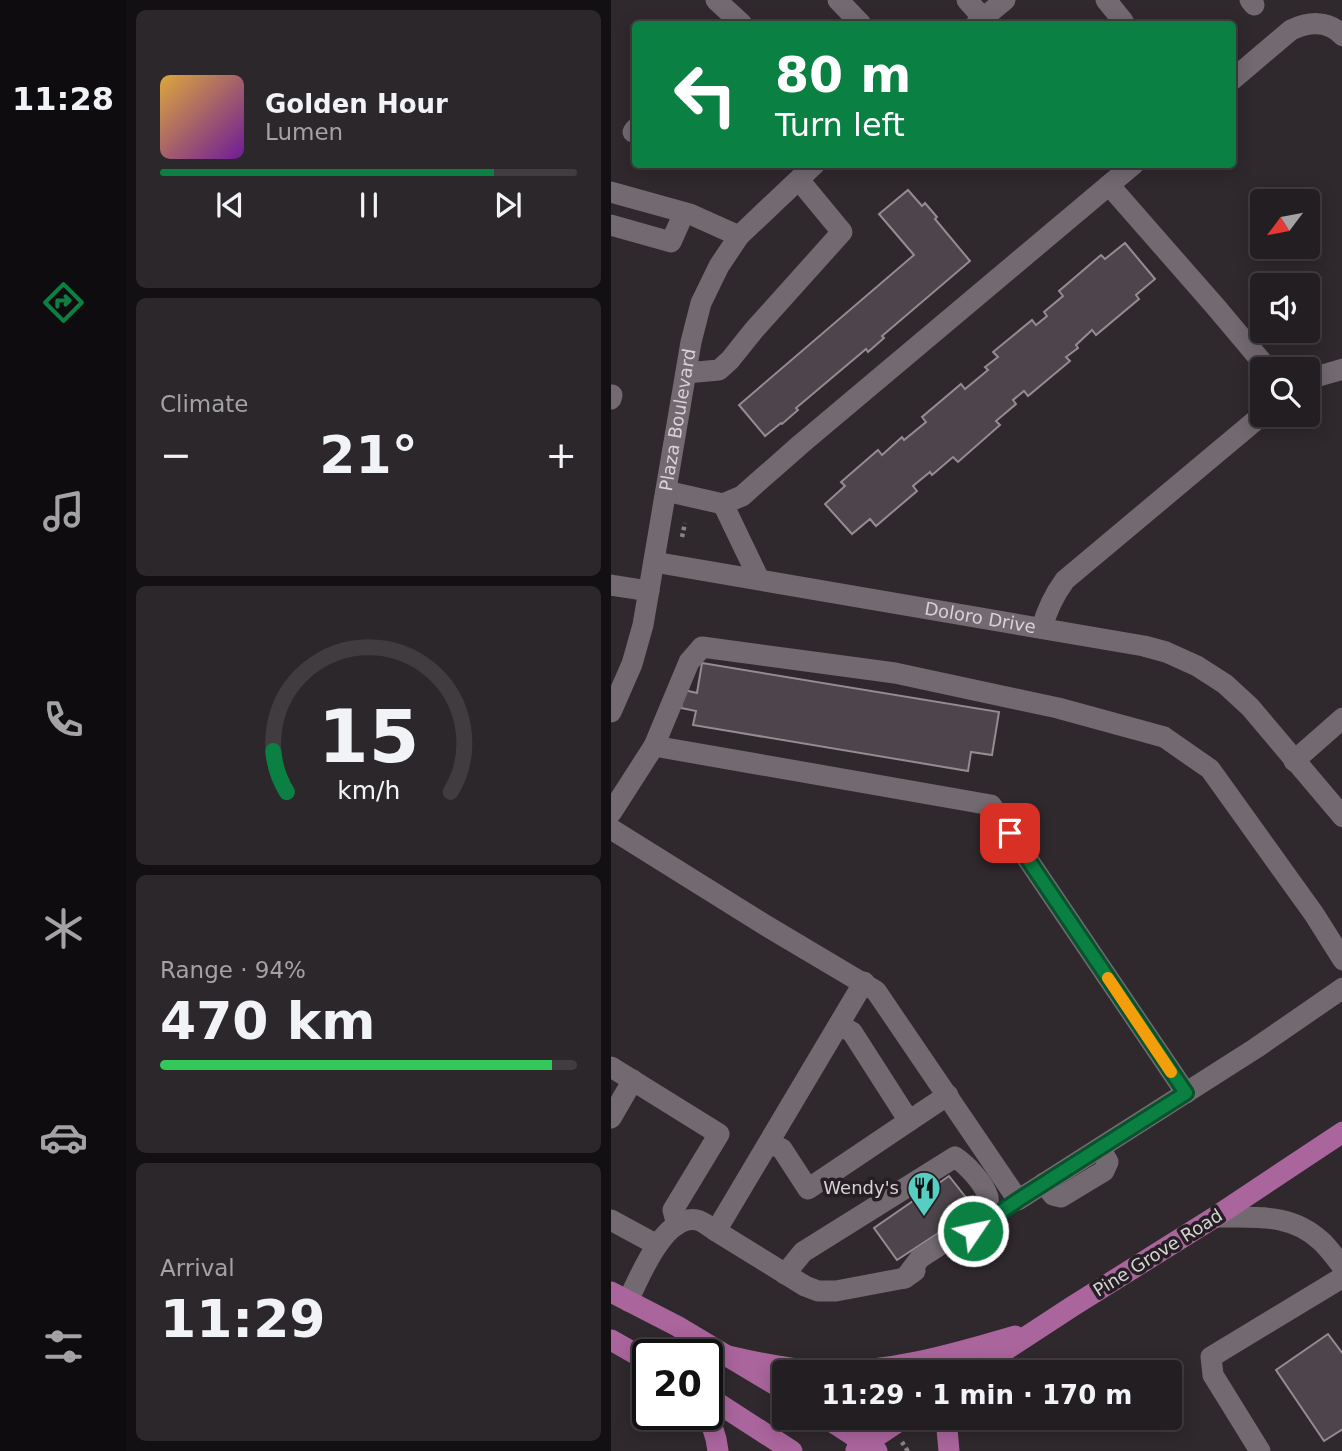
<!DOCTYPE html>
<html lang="en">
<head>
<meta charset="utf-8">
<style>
	body { margin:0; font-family:"DejaVu Sans",sans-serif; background:#2b272a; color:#f1f3f6; height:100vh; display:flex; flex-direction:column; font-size:26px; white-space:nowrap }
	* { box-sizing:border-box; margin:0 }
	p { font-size:23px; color:#a3a2a5 }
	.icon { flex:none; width:38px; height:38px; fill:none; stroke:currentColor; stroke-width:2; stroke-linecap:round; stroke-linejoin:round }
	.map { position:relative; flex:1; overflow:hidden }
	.drawer { display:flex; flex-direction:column; gap:10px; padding:10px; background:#131013; width:485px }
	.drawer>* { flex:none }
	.hud { position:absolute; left:21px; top:21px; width:604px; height:147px; border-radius:7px; box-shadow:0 4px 18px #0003,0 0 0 2px #403c40; background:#0b8043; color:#fff; overflow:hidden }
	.needle { width:46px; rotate:238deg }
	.controls { position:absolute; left:639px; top:189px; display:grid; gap:14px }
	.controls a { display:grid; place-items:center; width:70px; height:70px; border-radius:7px; background:#231e22; box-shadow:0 4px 18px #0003,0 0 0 2px #403c40; font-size:35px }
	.speed { position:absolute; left:21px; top:1339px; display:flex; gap:14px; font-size:35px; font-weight:700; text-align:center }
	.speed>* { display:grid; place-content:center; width:91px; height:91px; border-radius:50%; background:#231e22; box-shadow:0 4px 18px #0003,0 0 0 2px #403c40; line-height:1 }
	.speed .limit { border:4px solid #111; border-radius:10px; background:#fff; color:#111 }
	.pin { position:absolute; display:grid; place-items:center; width:60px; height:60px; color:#fff; margin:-30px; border-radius:14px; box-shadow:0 4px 10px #0006 }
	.me { position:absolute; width:77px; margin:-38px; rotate:56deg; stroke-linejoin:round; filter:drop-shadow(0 0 5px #0008) }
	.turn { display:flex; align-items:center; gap:24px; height:147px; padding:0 28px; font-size:32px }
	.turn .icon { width:91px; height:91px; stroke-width:2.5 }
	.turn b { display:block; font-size:49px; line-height:60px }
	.big { font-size:52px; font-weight:700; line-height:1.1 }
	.drawer .widget { flex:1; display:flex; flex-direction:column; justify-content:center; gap:10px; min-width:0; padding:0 24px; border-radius:10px; background:#2b272a }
	.drawer .dial { align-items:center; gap:0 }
	.dial svg { height:182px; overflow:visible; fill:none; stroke:#403c40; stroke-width:7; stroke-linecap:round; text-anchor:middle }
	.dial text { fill:#f1f3f6; stroke:none }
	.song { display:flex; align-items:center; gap:21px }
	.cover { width:84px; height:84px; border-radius:10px; background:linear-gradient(135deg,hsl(40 70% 55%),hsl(280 70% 35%)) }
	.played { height:7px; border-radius:4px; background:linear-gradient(90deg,#0b8043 80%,#403c40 80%) }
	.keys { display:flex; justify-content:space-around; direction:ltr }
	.heat { display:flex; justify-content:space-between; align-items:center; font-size:38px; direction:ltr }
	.charge { height:10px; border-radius:5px; background:linear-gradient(90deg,#34c759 94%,#403c40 0) }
	.trip { position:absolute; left:161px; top:1360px; width:410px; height:70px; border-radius:7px; background:#231e22; box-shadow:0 4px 18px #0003,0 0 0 2px #403c40; font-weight:700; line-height:70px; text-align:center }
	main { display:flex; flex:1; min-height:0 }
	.tabs { display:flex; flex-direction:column; width:126px; justify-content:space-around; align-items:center; background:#0e0c0e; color:#a3a2a5 }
	.tabs .icon { width:49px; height:49px }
	.tabs .on { color:#0b8043 }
	.tabs b { font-size:32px; color:#f1f3f6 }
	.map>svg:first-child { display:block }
</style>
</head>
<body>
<main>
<nav class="tabs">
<b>11:28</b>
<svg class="icon on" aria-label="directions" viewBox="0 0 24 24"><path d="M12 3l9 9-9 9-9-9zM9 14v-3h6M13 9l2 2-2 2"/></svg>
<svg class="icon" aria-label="music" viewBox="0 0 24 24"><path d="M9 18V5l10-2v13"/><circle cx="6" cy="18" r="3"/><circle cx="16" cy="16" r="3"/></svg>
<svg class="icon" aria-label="phone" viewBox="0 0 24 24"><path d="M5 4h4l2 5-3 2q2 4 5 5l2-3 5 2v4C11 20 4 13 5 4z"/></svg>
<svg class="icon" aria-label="climate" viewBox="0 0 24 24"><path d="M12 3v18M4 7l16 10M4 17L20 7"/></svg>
<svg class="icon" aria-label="car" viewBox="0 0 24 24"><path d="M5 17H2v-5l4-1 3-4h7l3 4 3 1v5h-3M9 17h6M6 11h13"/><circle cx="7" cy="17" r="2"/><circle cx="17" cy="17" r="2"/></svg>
<svg class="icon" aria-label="filters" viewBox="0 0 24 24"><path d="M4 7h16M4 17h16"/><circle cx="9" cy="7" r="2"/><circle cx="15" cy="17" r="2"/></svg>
</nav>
<section class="drawer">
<div class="widget">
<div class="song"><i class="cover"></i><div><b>Golden Hour</b><p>Lumen</p></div></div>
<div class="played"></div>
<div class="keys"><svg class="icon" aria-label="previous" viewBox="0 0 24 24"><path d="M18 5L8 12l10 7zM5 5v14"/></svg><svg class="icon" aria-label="pause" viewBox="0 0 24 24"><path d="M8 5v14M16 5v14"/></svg><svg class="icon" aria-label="next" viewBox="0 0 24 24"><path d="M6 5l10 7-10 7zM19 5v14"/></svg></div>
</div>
<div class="widget"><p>Climate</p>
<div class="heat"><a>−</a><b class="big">21°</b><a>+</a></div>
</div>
<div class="widget dial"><svg viewBox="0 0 100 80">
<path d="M14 69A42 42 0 1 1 86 69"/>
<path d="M14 69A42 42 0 0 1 8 51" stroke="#0b8043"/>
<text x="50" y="56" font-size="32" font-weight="700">15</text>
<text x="50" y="72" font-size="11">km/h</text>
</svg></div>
<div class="widget"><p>Range · 94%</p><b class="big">470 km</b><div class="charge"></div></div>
<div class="widget"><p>Arrival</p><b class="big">11:29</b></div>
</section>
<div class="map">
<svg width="732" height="1451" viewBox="0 0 732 1451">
	<rect width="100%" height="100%" fill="#2f282d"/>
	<!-- building -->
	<g fill="#4d454b" stroke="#958b92" stroke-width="2">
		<polygon points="297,190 311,206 314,203 326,217 324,219 359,261 271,336 273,338 257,352 255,349 185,408 187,410 171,424 170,423 154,436 128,405 303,255 268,214"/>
		<polygon points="514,243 544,279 525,295 528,299 485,335 481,330 465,345 467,348 455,357 459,361 417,396 413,391 402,400 405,404 385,421 389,425 347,462 342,457 321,475 319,472 302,486 306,491 265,526 259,519 241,534 214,504 234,486 230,482 267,450 271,455 291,437 293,440 315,422 311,417 350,384 354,389 377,370 374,367 387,357 382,352 421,320 425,325 436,316 433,312 452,296 448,291 490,255 494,259"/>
		<polygon points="91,663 388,712 381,755 360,752 357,771 82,725 85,711 70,708 73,690 86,693"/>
		<polygon points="338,1176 364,1209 286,1260 263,1228"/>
		<polygon points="717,1334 732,1354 732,1429 713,1441 665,1370"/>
	</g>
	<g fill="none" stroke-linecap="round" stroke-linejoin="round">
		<!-- path -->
		<g stroke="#898387" stroke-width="4.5" stroke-dasharray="3.5 3.5" stroke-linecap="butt">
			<polyline points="71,537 74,523"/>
			<polyline points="291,1442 296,1450 293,1451"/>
		</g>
		<!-- minor -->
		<g stroke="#736a71" stroke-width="21">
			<polyline points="105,0 131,24"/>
			<polyline points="227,0 250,24"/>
			<polyline points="356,0 372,18"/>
			<polyline points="495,0 512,21 508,24"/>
			<polyline points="639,0 643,5"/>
			<polyline points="365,24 394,0"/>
			<path d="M 621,80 L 680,30 C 697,22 717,19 732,36"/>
			<polyline points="22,132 24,129"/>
			<polyline points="498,185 604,306 657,369"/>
			<polyline points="0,192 79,214 128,236"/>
			<polyline points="0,225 60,242 73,213"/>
			<polyline points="75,373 108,370 119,360 143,330 231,232 188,180"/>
			<polyline points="696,381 708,376 732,369"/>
			<polyline points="0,399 1,395"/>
			<polyline points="55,491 112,504 148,579"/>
			<polyline points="112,504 131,496 190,444 523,164"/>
			<path id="s1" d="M 43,562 L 533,646 L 555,652 L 586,666 L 614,684 L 639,707 L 732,817"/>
			<polyline points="0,585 38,591"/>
			<path d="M 431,628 C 436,609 443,595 454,580 L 651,415"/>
			<path id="s2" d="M 0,712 L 21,664 L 32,625 L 80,342 L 90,303 L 108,266 L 128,236 L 204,164"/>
			<polyline points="43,746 78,662 91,647 284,673 447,708 553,737 599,769 703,914 732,960"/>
			<polyline points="683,761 732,718"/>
			<polyline points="0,813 43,746 380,805 575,1093"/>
			<polyline points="0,829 159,928 265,991 407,1200 645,1048 732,988"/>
			<polyline points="0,1067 108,1134 62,1210 66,1225"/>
			<polyline points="0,1118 22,1080"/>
			<polyline points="298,1121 337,1095"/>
			<polyline points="158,1143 171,1149 197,1189 298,1121 241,1032 228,1025"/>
			<polyline points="433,1183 442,1195 450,1197 493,1171 497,1162 489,1148"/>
			<path d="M 604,1217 C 643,1218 679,1212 710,1241 C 718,1248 724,1258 732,1267"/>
			<polyline points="0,1220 46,1245"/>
			<polyline points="105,1231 194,1286 207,1291 225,1291 294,1278 304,1271"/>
			<path d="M 174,1274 L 192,1252 L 344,1157 C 356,1165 373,1183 377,1197 C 378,1202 376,1209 376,1215 L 309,1258 L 294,1278"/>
			<path d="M 17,1301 C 28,1278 53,1214 86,1220 C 92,1221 100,1228 105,1231 L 253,982"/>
			<polyline points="649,1451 602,1375 600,1357 732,1277"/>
		</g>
		<!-- major -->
		<g stroke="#ab659d" stroke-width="21">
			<polyline points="0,1292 66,1326 173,1390"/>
			<polyline points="0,1340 37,1361"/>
			<path d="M 117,1356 C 147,1363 176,1369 207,1371 C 274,1374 340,1355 404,1336"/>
			<polyline points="361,1372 462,1306 604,1217 732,1132"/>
			<polyline points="96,1396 181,1451"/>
			<polyline points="96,1410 105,1439 107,1451"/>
			<polyline points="215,1418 266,1451"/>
			<polyline points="335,1418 338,1451"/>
			<polyline points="245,1450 293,1418"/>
		</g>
	</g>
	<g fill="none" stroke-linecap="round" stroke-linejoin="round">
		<defs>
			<polyline id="route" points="362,1231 407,1200 575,1093 399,833"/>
		</defs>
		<!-- route casing -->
		<use href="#route" stroke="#07532c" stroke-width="18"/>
		<!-- route -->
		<use href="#route" stroke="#0b8043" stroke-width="12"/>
		<!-- slow -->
		<polyline stroke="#f59e0b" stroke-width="12" points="497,978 560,1072"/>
	</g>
	<!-- icons -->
	<defs>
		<symbol id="restaurant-pin" viewBox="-11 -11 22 30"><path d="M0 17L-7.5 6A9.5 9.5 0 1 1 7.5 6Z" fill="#57cec1" stroke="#251e23"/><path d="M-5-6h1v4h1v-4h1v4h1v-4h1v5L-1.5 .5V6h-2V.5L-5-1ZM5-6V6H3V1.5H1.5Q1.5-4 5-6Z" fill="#111"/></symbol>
	</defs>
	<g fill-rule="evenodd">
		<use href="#restaurant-pin" x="294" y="1169" width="38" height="52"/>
	</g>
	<g text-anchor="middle" stroke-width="7" stroke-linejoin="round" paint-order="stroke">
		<!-- street labels -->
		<g font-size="18" fill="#d7d2d5" stroke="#251e23">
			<text dy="6" stroke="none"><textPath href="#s2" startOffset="301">Plaza Boulevard</textPath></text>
			<text dy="6" stroke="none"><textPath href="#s1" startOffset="331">Doloro Drive</textPath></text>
			<text transform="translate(547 1253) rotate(-32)" y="6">Pine Grove Road</text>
		</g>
		<!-- poi labels -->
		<g font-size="18" fill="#d7d2d5" stroke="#251e23" text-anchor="end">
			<text x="288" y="1194">Wendy's</text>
		</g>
	</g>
</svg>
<div class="controls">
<a><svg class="needle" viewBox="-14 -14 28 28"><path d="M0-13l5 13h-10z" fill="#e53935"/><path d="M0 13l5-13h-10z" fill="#a3a2a5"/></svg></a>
<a><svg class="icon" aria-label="sound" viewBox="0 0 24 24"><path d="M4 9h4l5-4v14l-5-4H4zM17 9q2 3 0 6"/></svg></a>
<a><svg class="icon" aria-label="search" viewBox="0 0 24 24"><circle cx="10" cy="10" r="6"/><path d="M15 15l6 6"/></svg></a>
</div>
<div class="speed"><div class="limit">20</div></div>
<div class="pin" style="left:399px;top:833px;background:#d93025"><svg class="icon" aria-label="arrive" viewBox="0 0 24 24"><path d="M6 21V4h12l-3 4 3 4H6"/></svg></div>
<svg class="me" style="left:362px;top:1231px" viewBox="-20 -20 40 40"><circle r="17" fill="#0b8043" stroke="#fff" stroke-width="3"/><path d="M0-11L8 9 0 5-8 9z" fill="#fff"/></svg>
<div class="trip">11:29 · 1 min · 170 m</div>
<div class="hud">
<div class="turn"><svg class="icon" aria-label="left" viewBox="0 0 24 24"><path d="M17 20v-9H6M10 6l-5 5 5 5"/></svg><div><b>80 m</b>Turn left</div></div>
</div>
</div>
</main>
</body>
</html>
